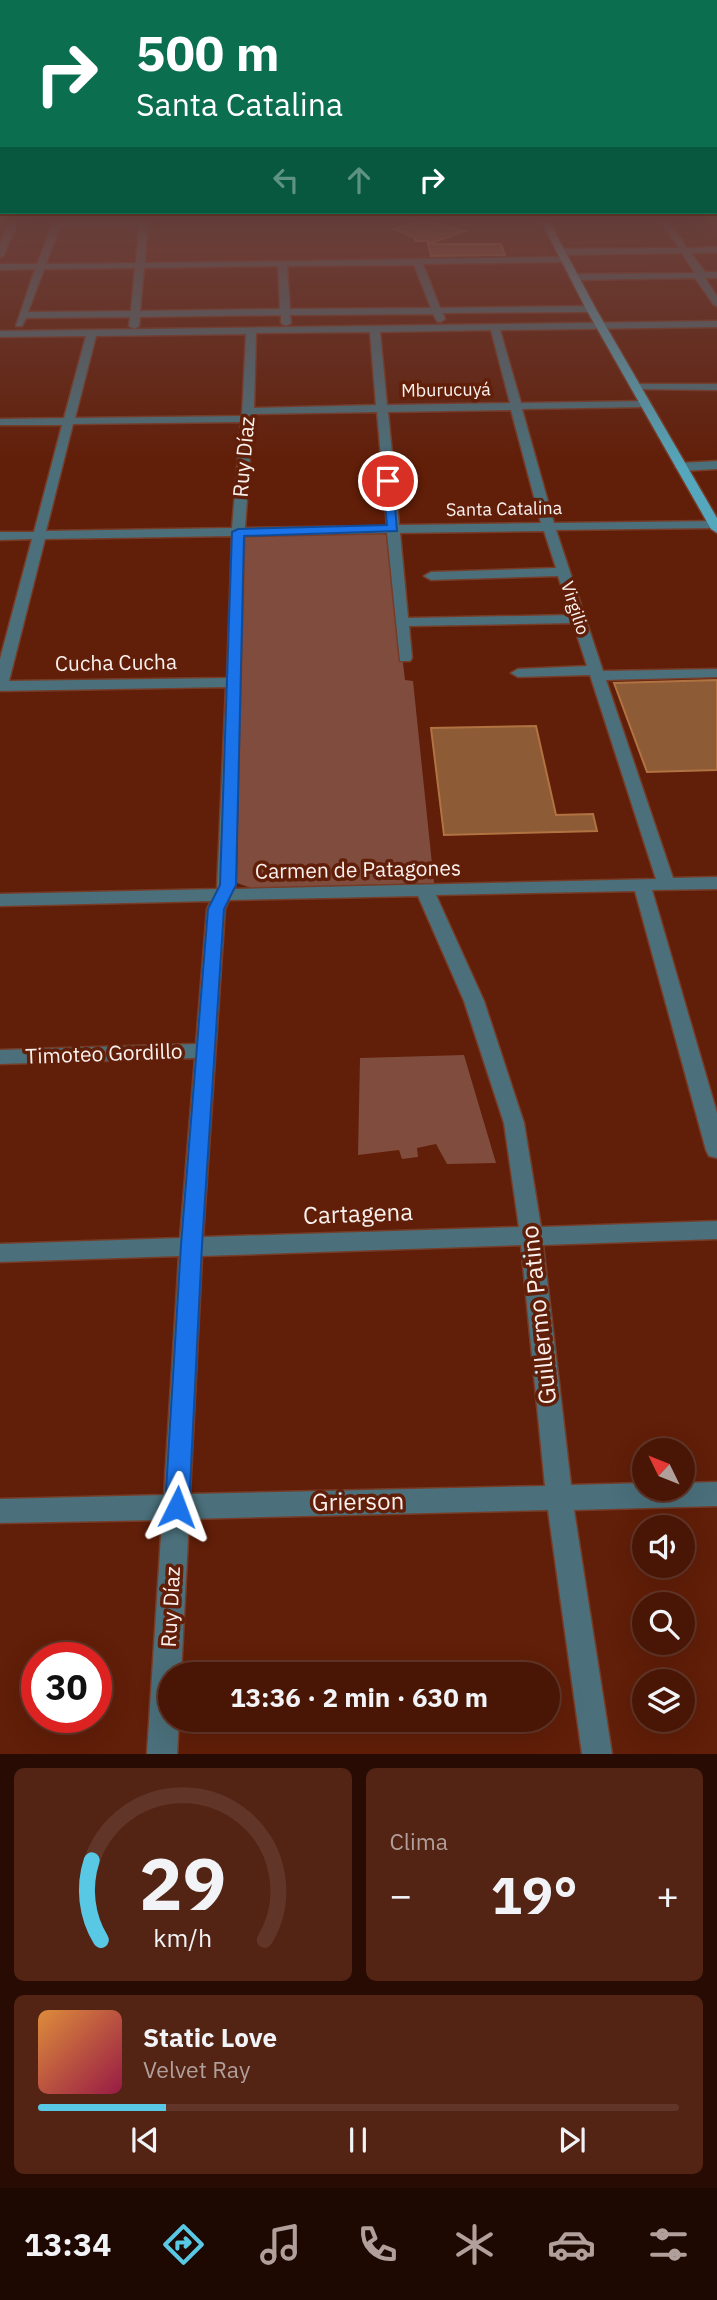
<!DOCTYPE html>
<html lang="es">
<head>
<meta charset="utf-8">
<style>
	body { margin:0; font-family:"IBM Plex Sans",sans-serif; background:#532314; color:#f1f3f6; height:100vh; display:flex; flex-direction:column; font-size:26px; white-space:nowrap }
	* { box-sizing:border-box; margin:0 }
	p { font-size:23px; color:#b19f9b }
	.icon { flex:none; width:38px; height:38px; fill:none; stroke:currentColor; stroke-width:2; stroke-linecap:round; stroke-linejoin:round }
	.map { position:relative; height:1754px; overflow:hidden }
	.sheet { display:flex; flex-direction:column; gap:14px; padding:14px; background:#280c03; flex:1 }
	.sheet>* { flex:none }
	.guide { position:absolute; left:0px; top:0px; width:718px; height:214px; box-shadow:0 7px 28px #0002,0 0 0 2px #613528; background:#0b6e4f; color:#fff; overflow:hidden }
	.needle { width:46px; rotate:313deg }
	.tools { position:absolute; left:632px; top:1438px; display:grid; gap:14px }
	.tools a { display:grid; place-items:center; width:63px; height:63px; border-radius:50%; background:#491606; box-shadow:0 7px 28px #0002,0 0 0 2px #613528; font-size:35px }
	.speed { position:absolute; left:21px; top:1642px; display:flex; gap:14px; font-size:35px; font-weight:700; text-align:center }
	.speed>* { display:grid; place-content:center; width:91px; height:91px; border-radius:50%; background:#491606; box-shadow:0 7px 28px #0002,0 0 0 2px #613528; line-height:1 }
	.speed .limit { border:10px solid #d22; background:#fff; color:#111 }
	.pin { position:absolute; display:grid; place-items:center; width:60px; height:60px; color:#fff; margin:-30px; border:4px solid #fff; border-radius:50%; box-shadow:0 2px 7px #0007 }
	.me { position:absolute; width:77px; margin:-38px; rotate:3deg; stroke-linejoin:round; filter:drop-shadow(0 0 5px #0008) }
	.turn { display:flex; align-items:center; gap:24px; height:147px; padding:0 21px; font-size:32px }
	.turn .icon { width:91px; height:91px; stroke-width:2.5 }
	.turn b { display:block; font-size:49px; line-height:60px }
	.lanes { display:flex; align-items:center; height:66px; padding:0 21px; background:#0003; justify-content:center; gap:35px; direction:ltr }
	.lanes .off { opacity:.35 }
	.big { font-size:52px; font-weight:800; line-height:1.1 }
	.sheet .widget { flex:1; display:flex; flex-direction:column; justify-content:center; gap:10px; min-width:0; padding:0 24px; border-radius:10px; background:#532314 }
	.sheet .dial { align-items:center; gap:0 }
	.dial svg { height:182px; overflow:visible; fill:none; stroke:#613528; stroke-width:7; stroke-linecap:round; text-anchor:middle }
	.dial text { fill:#f1f3f6; stroke:none }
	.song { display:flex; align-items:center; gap:21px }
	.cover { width:84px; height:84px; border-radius:10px; background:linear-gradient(135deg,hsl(30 70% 55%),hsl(340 70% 35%)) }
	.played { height:7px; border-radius:4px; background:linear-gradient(90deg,#59c8e5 20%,#613528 20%) }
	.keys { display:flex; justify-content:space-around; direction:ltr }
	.heat { display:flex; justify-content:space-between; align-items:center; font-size:38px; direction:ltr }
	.sheet .tiles { flex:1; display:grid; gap:14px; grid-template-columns:1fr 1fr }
	.widget:last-child { grid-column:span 2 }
	.trip { position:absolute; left:158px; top:1662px; width:402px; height:70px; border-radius:35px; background:#491606; box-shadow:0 7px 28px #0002,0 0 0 2px #613528; font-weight:800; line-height:70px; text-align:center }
	.tab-bar { display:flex; height:112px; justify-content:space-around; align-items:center; background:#1d0902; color:#b19f9b }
	.tab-bar .icon { width:49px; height:49px }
	.tab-bar .on { color:#59c8e5 }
	.tab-bar b { font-size:32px; color:#f1f3f6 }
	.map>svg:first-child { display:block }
</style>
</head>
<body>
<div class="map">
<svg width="717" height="1754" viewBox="0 0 717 1754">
	<rect width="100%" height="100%" fill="#611e08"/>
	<!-- built -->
	<polygon fill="#6c2107" points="152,221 534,221 551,256 145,264"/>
	<!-- green -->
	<g fill="#804c3d">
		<polygon points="379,532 388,536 405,680 413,681 434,883 251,888 237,883 243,537"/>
		<polygon points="464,1055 496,1163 447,1164 436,1144 417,1148 418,1157 402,1159 399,1150 358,1155 360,1058"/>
	</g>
	<!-- building -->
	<g fill="#8d5b35" stroke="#b17342" stroke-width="2">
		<polygon points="418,221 429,221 465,231 428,244 428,241 415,241 415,238 394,229"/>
		<polygon points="428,244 501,244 505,255 431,256"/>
		<polygon points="717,680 717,770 647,772 614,683"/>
		<polygon points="536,726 556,815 593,814 597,831 444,835 431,728"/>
	</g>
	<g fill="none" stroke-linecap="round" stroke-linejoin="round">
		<defs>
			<g id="minor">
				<polygon points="10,221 18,221 4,255 0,258 0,244"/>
				<path d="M 54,221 L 148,221 L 145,263 L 565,257 L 568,258 L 568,262 L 423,264 L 440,308 L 591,306 L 596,309 L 591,312 L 443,313 L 445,319 L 440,322 L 437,321 L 433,314 L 290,315 L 291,323 L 286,326 L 281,323 L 281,315 L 140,317 L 139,326 L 134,329 L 129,326 L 130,317 L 26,318 L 22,326 L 16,326 L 35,269 L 0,270 L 0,264 L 37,264 ZM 60,227 L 139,227 L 136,263 L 46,264 ZM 414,265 L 431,308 L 290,309 L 287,266 ZM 278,266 L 280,309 L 140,311 L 144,268 ZM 135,268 L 131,311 L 28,312 L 44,269 Z"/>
				<polygon points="660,221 668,221 687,248 717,247 717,253 691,253 705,272 717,272 717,278 705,278 717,296 717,306 714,305 695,278 574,280 569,277 574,274 695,273 682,253 561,255 557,252 561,249 679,248"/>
				<path d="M 717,321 L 717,327 L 500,330 L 521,403 L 645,401 L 650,404 L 645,407 L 522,409 L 554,523 L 717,521 L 717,527 L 714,528 L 556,530 L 603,671 L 717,669 L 717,677 L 606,680 L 673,878 L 717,877 L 717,889 L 652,890 L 717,1113 L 717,1158 L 709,1156 L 706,1150 L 635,891 L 436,895 L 484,1001 L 524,1123 L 541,1227 L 717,1221 L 717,1239 L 543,1245 L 571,1485 L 644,1483 L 644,1489 L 682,1489 L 682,1483 L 717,1482 L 717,1506 L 574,1510 L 612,1754 L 582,1754 L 548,1510 L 189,1519 L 181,1675 L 170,1675 L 170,1720 L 179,1720 L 177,1754 L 147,1754 L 162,1520 L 0,1523 L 0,1499 L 164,1495 L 179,1256 L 0,1262 L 0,1244 L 180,1238 L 195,1058 L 0,1064 L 0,1050 L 196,1044 L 207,909 L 211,901 L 0,906 L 0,894 L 217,889 L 226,687 L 0,691 L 0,659 L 32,539 L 0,540 L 0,532 L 34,532 L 62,425 L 0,425 L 0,419 L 64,418 L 86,336 L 0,337 L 0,331 ZM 491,330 L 510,403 L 387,405 L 380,332 ZM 370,332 L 376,405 L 254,408 L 256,333 ZM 246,334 L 242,416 L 75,418 L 96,336 ZM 511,410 L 541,523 L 399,525 L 388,412 ZM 377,412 L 387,526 L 245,528 L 253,414 ZM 241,422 L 232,528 L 46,531 L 73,424 ZM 544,531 L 556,568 L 431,572 L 424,576 L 431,580 L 558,576 L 571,615 L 408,618 L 400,533 ZM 387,533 L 400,661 L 410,661 L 412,658 L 409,626 L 573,623 L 587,666 L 518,669 L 511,673 L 518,677 L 590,675 L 656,879 L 235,889 L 244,536 ZM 232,536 L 227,678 L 9,681 L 45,539 ZM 418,896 L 464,1001 L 504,1123 L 519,1227 L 203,1237 L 225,909 L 229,900 ZM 521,1245 L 545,1486 L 190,1494 L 202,1256 Z"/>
				<polygon points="636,384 717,384 717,390 632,389 632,385"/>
				<polygon points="717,461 717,469 681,471 675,467 681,463"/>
			</g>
			<polygon id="major" points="541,221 549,221 596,309 717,518 717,533 711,529 586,309"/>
		</defs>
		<!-- minor casing -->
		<use href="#minor" stroke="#763c28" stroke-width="3"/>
		<!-- major casing -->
		<use href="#major" stroke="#763c28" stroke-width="3"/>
		<!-- minor -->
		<use href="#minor" fill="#4b707b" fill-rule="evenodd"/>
		<!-- major -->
		<use href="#major" fill="#54a7bd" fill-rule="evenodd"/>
	</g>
	<!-- sky -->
	<linearGradient id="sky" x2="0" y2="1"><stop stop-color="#351004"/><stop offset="0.47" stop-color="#6a413d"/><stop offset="1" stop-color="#6a413d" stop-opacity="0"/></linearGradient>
	<rect width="717" height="467" fill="url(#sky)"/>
	<!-- route -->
	<polygon fill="#1a73e8" stroke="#114b97" stroke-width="2" points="388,477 393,481 397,531 244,536 236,885 224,909 202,1245 189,1507 185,1515 177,1518 168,1515 165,1507 181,1245 208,909 220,885 232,532 238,529 387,525 383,481"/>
	<g text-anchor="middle" stroke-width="7" stroke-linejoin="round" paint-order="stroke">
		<!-- far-street labels -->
		<g font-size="18" fill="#faf1ef" stroke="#611e08">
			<text transform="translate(446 390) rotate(-1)" y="6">Mburucuyá</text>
			<text transform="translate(504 509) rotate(-1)" y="6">Santa Catalina</text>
			<text transform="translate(575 608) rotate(72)" y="6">Virgilio</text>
		</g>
		<!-- street labels -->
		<g font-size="21" fill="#faf1ef" stroke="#611e08">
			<text transform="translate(244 457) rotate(-85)" y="7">Ruy Díaz</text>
			<text transform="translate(116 663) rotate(-1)" y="7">Cucha Cucha</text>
			<text transform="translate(358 870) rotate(-1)" y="7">Carmen de Patagones</text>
			<text transform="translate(104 1054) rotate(-2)" y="7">Timoteo Gordillo</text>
			<text transform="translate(171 1607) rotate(-87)" y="7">Ruy Díaz</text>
		</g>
		<!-- near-street labels -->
		<g font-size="24" fill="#faf1ef" stroke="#611e08">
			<text transform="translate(358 1214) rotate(-2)" y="8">Cartagena</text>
			<text transform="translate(539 1315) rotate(-96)" y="8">Guillermo Patino</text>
			<text transform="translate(358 1502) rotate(-1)" y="8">Grierson</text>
		</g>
	</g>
</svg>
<div class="tools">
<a><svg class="needle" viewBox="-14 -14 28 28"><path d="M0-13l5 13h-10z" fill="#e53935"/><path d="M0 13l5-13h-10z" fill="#b19f9b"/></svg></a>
<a><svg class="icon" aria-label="sound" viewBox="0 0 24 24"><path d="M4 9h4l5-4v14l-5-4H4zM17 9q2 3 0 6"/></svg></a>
<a><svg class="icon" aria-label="search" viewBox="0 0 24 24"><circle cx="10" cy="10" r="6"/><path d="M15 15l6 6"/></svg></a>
<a><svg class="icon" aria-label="layers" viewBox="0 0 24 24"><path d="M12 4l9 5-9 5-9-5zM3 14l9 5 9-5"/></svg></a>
</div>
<div class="speed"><div class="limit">30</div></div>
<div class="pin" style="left:388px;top:481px;background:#d93025"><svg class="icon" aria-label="arrive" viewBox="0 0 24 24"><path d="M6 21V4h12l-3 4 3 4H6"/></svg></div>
<svg class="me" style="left:177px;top:1507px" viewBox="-20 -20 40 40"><path d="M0-17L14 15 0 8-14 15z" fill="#1a73e8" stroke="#fff" stroke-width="4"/></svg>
<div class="trip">13:36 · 2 min · 630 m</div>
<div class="guide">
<div class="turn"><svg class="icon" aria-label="right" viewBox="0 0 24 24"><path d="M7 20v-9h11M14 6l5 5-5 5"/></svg><div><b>500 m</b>Santa Catalina</div></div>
<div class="lanes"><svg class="icon off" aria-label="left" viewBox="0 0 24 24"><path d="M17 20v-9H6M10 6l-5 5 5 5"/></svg><svg class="icon off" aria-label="ahead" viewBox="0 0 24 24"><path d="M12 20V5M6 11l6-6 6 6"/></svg><svg class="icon" aria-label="right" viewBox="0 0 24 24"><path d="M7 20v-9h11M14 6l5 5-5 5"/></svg></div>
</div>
</div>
<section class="sheet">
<div class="tiles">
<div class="widget dial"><svg viewBox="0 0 100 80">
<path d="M14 69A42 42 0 1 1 86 69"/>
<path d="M14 69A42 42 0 0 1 10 34" stroke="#59c8e5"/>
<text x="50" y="56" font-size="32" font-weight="700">29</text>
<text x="50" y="72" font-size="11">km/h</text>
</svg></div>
<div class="widget"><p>Clima</p>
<div class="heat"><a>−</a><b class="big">19°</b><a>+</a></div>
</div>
<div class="widget">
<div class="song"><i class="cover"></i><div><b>Static Love</b><p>Velvet Ray</p></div></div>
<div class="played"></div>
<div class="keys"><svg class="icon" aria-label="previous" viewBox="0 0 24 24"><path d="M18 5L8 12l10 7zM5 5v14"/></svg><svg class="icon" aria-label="pause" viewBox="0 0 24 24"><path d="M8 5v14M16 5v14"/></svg><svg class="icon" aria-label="next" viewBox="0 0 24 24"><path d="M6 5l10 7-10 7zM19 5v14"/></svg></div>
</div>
</div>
</section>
<nav class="tab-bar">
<b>13:34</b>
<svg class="icon on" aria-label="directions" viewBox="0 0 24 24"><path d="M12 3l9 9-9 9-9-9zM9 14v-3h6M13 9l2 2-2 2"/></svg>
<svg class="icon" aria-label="music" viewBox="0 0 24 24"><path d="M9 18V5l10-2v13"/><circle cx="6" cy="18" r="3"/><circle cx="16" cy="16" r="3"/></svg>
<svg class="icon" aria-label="phone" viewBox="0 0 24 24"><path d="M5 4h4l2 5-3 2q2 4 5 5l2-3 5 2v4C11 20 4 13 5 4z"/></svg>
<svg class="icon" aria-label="climate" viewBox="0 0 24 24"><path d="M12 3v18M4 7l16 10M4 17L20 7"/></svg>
<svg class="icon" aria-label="car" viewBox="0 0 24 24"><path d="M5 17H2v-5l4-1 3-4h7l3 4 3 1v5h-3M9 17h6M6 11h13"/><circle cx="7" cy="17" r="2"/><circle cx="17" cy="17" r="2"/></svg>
<svg class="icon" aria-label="filters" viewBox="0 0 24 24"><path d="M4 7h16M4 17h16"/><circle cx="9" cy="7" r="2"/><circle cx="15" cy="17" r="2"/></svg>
</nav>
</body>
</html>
